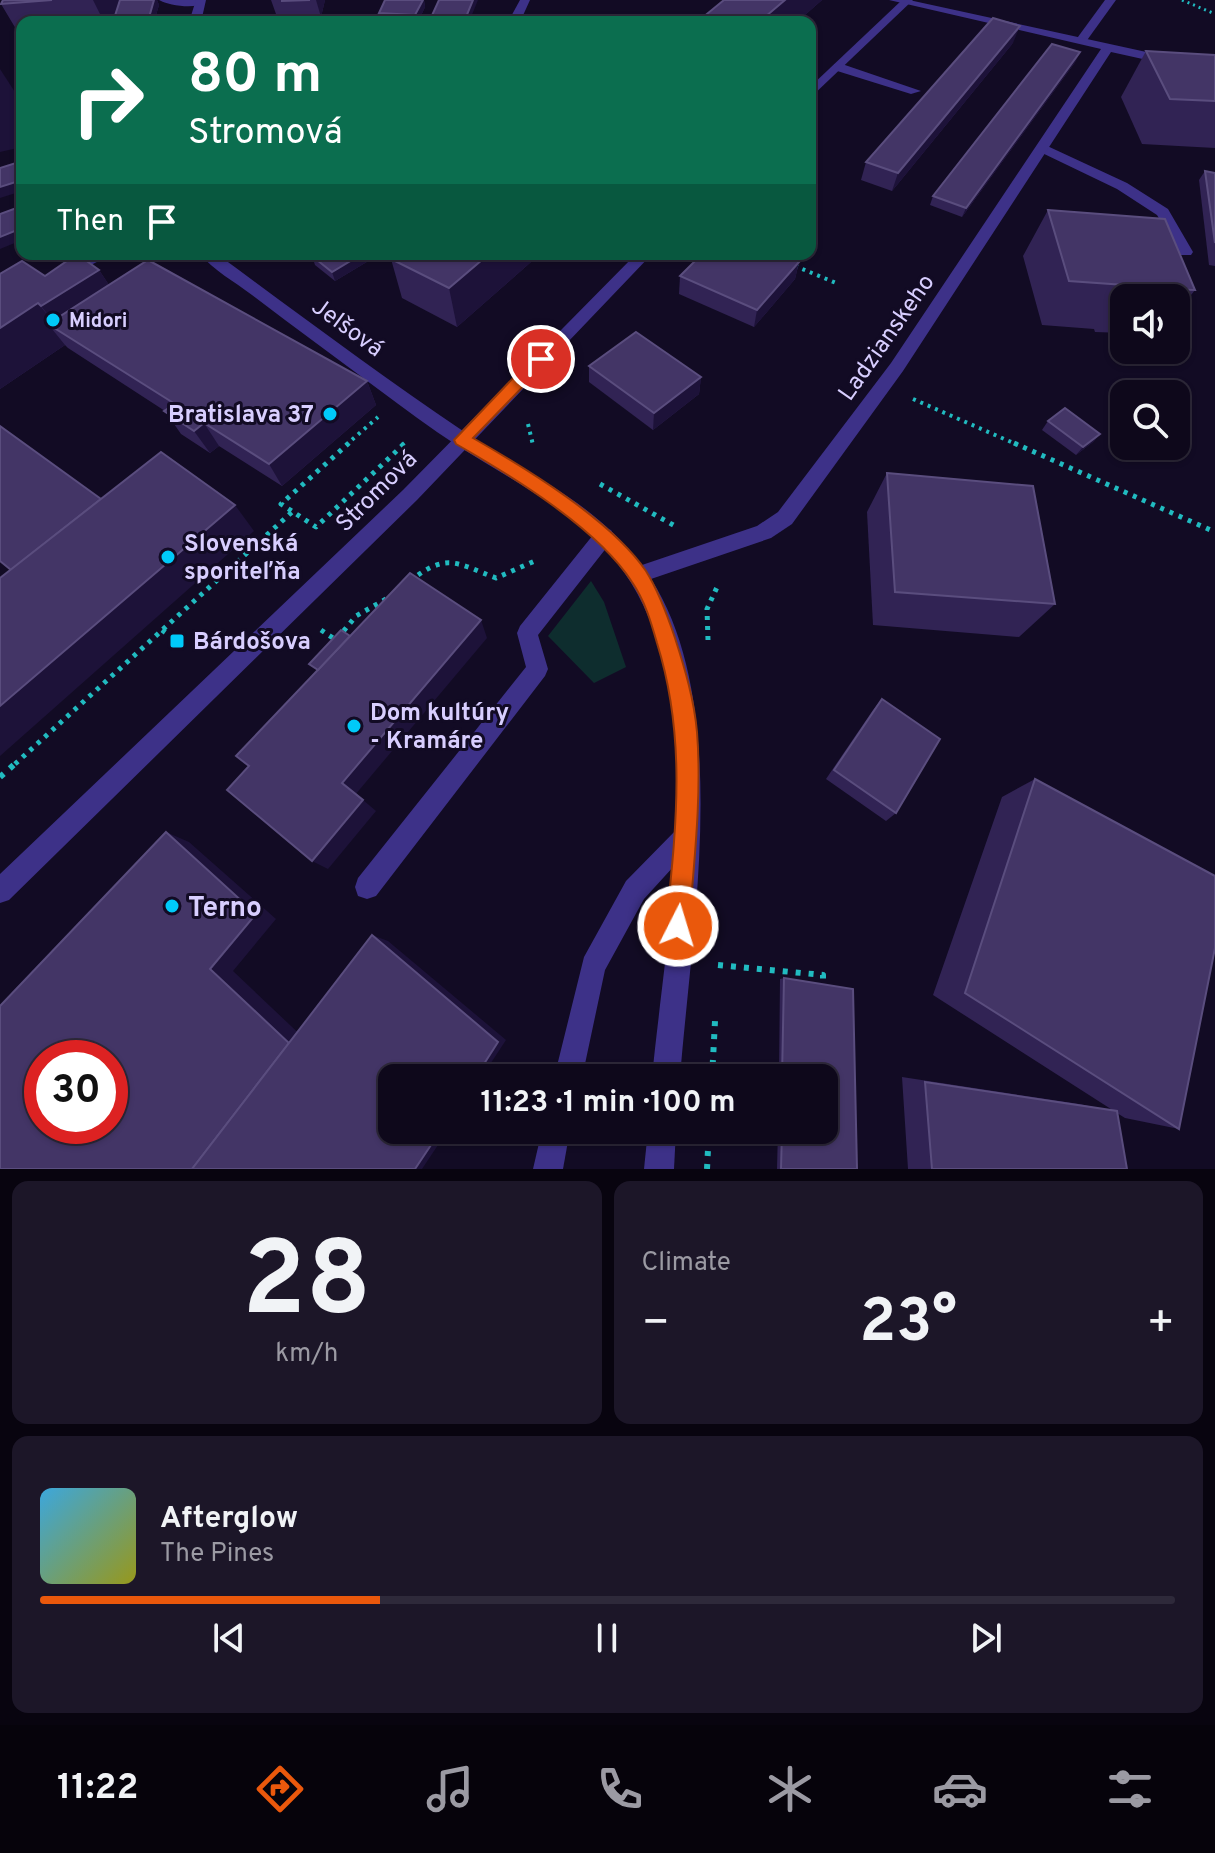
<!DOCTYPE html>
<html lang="en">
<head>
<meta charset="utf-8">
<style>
	body { margin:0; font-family:Overpass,sans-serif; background:#1c1628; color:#f1f3f6; height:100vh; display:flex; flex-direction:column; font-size:30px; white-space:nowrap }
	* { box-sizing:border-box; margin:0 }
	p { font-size:26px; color:#9b9aa3 }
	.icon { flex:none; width:44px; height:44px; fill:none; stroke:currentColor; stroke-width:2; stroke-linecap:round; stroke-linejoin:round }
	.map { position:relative; height:1169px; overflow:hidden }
	.details { display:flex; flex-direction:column; gap:12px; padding:12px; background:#08040f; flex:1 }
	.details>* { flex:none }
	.top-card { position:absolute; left:16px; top:16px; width:800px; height:244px; border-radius:16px; box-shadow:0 2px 6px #0004,0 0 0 2px #2e293a; background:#0b6e4f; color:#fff; overflow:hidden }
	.controls { position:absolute; left:1110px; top:284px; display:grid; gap:16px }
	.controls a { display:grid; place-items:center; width:80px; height:80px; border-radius:16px; background:#0e081b; box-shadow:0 2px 6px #0004,0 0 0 2px #2e293a; font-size:40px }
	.speed { position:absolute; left:24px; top:1040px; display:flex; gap:16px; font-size:40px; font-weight:700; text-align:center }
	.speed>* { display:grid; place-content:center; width:104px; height:104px; border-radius:50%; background:#0e081b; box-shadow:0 2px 6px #0004,0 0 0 2px #2e293a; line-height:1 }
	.speed .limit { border:12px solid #d22; background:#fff; color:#111 }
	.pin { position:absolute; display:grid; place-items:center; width:68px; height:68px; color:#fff; margin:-34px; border:4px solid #fff; border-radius:50%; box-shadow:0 2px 8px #0007 }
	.me { position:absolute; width:88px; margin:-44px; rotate:5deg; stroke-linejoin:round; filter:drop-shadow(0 0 6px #0008) }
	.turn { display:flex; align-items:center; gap:28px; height:168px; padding:0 40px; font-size:36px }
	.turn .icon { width:104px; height:104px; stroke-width:2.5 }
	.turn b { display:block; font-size:56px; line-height:68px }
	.then { display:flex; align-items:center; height:76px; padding:0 40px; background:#0003; gap:16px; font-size:30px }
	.big { font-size:60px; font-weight:700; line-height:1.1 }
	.details .tile { flex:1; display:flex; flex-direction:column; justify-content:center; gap:12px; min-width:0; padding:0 28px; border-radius:16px; background:#1c1628 }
	.details .dial { align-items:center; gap:0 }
	.dial b { font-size:104px; line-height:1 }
	.song { display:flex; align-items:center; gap:24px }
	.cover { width:96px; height:96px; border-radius:12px; background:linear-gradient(135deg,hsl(200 70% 55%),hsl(60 70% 35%)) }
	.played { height:8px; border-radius:4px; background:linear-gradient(90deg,#ea580c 30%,#2e293a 30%) }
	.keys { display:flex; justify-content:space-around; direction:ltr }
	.heat { display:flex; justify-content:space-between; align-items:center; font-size:44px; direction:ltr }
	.details .tiles { flex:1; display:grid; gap:12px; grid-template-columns:1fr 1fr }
	.tile:last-child { grid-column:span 2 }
	.trip { position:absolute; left:378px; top:1064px; width:460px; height:80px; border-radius:16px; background:#0e081b; box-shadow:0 2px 6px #0004,0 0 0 2px #2e293a; font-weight:700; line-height:80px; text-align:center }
	.menu { display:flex; height:128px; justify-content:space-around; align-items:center; background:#06030b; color:#9b9aa3 }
	.menu .icon { width:56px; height:56px }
	.menu .active { color:#ea580c }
	.menu b { font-size:36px; color:#f1f3f6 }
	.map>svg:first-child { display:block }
</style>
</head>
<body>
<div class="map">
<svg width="1215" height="1169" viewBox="0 0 1215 1169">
	<rect width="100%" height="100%" fill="#120b24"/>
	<!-- green -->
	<polygon fill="#0e2d2e" points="591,581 604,602 626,667 594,683 548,636"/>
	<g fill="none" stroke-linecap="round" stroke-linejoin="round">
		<!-- path-far3 -->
		<polyline stroke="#21bbc0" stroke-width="3" stroke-dasharray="2 4" stroke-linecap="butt" points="1182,0 1215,14"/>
		<!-- path-far2 -->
		<g stroke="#21bbc0" stroke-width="4" stroke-dasharray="3 5" stroke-linecap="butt">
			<polyline points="137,258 148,254"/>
			<polyline points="795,266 836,283"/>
			<polyline points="913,399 1018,445"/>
			<polyline points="528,424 533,445"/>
			<polyline points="346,445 378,417"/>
			<polyline points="402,445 408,440"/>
		</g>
		<!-- path-far1 -->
		<g stroke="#21bbc0" stroke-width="5" stroke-dasharray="4 6" stroke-linecap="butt">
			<polyline points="349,443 281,504 316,527 405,443"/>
			<polyline points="1014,443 1215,532"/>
			<polyline points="600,484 675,526"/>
			<path d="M 410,581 C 447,552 456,563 496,578 L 537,560"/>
			<polyline points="162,630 177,641"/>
			<polyline points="321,630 336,640 356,616 386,599"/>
			<polyline points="708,640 707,609 718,585"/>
			<polyline points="15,764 292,512"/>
		</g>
		<!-- path -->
		<g stroke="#21bbc0" stroke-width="6" stroke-dasharray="5 8" stroke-linecap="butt">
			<polyline points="0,777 17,762"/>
			<polyline points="718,965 823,975 823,988"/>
			<polyline points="712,1078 715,1021"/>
			<polyline points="707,1169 709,1130"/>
		</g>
		<!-- service -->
		<g fill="#3d3188" fill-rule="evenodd">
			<path d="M 159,0 L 201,0 L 205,3 C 195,9 169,6 159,0 Z"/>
			<polygon points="1105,0 1116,0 1085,43 1077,43 1075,41"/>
			<polygon points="834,64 842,64 921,91 911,94 834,70"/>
			<polygon points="1043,144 1127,183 1168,209 1193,252 1191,255 1181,255 1157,215 1117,189 1038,151 1036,148"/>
			<polygon points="604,528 611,530 614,536 611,542 538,635 548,669 545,676 376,896 367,899 358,896 355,887 358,878 526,667 517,633 520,626 597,530"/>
			<polygon points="686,824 694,828 698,836 694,844 644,899 605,970 582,1078 554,1078 584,957 626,881 678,828"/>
			<polygon points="542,1130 570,1130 563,1169 533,1169"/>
		</g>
		<!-- minor -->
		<g fill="#3d3188" fill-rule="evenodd">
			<polygon points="196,0 206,0 201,22 189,22"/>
			<polygon points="520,0 530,0 520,22 508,22"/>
			<path d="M 889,0 L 909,0 L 1215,67 L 1215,75 L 1111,52 L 903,371 L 792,524 L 771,538 L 651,579 C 733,707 691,932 680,1078 L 652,1078 C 666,926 720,671 606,550 C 563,506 509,478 458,446 C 430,428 404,408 378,389 C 336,358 294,327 252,295 C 235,282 213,270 200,254 L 217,254 C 299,314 380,375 463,431 C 529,476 591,499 642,565 L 757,526 L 778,512 L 891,363 L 1101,49 Z"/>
			<polygon points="92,254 112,254 70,276 60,276 57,272"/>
			<polygon points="648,1130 676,1130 674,1169 644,1169"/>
		</g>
		<!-- tertiary -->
		<g fill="#3d3188" fill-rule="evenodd">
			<polygon points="902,0 913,0 810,98 810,87"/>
			<polygon points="636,254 652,254 417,500 9,900 0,903 0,874 403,490"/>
		</g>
	</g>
	<!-- wall -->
	<g fill="#312354">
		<polygon points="3,0 157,0 159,5 154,22 22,22 22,39 1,4"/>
		<polygon points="271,0 325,0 321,17 288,19 286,14 276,14"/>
		<polygon points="385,0 424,0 425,7 418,22 381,22 379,13"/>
		<polygon points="724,0 822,0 797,22 701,22 702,18"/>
		<polygon points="1013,43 892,191 861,180 866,162"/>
		<polygon points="1146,51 1215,55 1215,148 1142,144 1121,97"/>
		<polygon points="1076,61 962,217 930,205 933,196"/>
		<polygon points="1205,171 1215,173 1215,266 1209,265 1199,180"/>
		<polygon points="1048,210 1195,290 1176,314 1176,298 1124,298 1124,333 1095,332 1094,329 1042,325 1023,256"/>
		<polygon points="380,254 335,281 315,265 312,256"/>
		<polygon points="397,254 540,254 457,327 402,298 391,259"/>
		<polygon points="799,262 795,279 754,327 679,294 680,276"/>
		<polygon points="99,270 109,285 367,381 376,405 282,486 219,446 210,453 181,434 165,411 68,348 65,345 0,389 0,274 45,276"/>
		<polygon points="589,366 701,377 699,394 653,430 589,382"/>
		<polygon points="1048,421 1100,434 1093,442 1076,455 1042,430"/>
		<polygon points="887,473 1055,604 1019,637 873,625 867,512"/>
		<polygon points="882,699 896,813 886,821 826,779 873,710"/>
		<polygon points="1035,779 1179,1129 1125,1118 1117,1113 1127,1169 908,1169 902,1077 1079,1104 1114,1111 933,995 1002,797"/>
		<polygon points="784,978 853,989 857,1169 777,1169 778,1130 824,1130 824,1078 779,1078 780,979"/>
	</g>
	<!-- shaded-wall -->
	<g fill="#1d1239">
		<polygon points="93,0 124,0 120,22 104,22"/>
		<polygon points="154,0 157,0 159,5 154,22 149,22"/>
		<polygon points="316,0 325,0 321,17"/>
		<polygon points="423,0 424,0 425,7 418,22 417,22 415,15"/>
		<polygon points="473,0 478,0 469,22 464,22"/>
		<polygon points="785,0 822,0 797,22 759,22"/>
		<polygon points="1020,26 1013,43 892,191 898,173"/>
		<polygon points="1080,52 1076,61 1054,91 962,217 966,208"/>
		<polygon points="0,69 22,103 22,147 0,152"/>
		<polygon points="22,180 22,191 0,198 0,187"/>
		<polygon points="22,228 22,240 0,249 0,237"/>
		<polygon points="362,254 380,254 335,281 332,272"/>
		<polygon points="489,254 540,254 457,327 449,288"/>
		<polygon points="799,262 795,279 754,327 757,310"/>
		<polygon points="99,270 125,309 62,333 41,306"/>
		<polygon points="38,303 62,333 48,324 65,345 0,389 0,328"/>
		<polygon points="701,377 699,394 653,430 654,413"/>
		<polygon points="367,381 376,405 282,486 269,464"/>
		<polygon points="204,423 219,446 210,453 194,431"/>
		<polygon points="1100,434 1093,442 1076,455 1083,447"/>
		<polygon points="235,505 254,531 0,756 0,706"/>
		<polygon points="481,620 487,638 355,795 342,783"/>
		<polygon points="363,800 376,811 328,869 312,861"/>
		<polygon points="166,832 189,842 276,919 233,971 310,1044 215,1169 210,969"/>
		<polygon points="372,935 388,941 506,1040 481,1078 475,1078"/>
		<polygon points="441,1130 448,1130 422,1169 415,1169"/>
	</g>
	<!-- building -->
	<g fill="#433566" stroke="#5a4d7e" stroke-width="2" fill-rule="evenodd">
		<polygon points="3,0 52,0 1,4"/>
		<polygon points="120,0 154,0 148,21 113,22"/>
		<polygon points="282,0 310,0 282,1"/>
		<polygon points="385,0 423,0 415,15 379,13"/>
		<polygon points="439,0 473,0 464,22 429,22"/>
		<polygon points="724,0 785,0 759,22 716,22 702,18"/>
		<polygon points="280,17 281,22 236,22"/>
		<polygon points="993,18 1020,26 898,173 866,162"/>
		<polygon points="1052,44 1080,52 966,208 933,196"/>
		<polygon points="1146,51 1215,55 1215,101 1170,99"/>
		<polygon points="22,161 22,180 0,187 0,168"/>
		<polygon points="1205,171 1215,173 1215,243"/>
		<polygon points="22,206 22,228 0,237 0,214"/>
		<polygon points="1048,210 1165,219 1195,290 1127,288 1125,285 1069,281"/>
		<polygon points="77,254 99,270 41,306 38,303 0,328 0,274 22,261 45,276"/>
		<polygon points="316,254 362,254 332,272 312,256"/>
		<polygon points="397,254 489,254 449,288 391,259"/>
		<polygon points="702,254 781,254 799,262 757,310 680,276"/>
		<polygon points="148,260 367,381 269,464 204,423 194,431 164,411 175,404 48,324"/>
		<polygon points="636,332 701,377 654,413 589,366"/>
		<polygon points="1065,408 1100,434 1083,447 1048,421"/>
		<polygon points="0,426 101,499 11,570 0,561"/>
		<polygon points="161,452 235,505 0,706 0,578"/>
		<polygon points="887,473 1033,486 1055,604 895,592"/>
		<polygon points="410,573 481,620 342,783 363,800 312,861 227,790 249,766 236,756"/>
		<polygon points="341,630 350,636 318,670 309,664"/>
		<polygon points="882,699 940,739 896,813 834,770"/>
		<polygon points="1035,779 1215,876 1215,948 1179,1129 965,993"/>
		<path d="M 166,832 L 256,914 L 210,969 L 289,1043 L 192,1169 L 0,1169 L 0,1006 ZM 42,1058 L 110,1058 L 110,1126 L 42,1126 Z"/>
		<polygon points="372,935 498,1042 475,1078 392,1078 392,1130 441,1130 415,1169 192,1169"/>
		<polygon points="784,978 853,989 857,1169 781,1169 782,1130 824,1130 824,1078 782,1078"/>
		<polygon points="925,1082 1117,1111 1127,1169 932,1169"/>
	</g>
	<!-- route -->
	<path fill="#ea580c" stroke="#983908" stroke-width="2" d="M 541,353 L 548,359 L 546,363 L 473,438 C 527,469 611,520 646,571 C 659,592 667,614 675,638 C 685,669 694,699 697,732 C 702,796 694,862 689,926 L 686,935 L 678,938 L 670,935 L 666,926 C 676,829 687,739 657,643 C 651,622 645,601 632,582 C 597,528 512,476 456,444 L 454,440 L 535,355 Z"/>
	<!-- markers -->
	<g fill="#00caf9" stroke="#120b24" stroke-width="3">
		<circle cx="53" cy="320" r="8"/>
		<circle cx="330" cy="414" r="8"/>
		<circle cx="168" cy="557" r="8"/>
		<rect x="169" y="633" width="16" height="16" rx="4"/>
		<circle cx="354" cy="726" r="8"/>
		<circle cx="172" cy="906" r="8"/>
	</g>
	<g text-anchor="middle" stroke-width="6" stroke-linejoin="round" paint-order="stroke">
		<!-- far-poi labels -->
		<g font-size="20" font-weight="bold" fill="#d8ceff" stroke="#120b24" text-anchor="start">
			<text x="69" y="327">Midori</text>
		</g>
		<!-- street labels -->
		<g font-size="24" fill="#d8ceff" stroke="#120b24">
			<text transform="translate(348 327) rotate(36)" y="8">Jelšová</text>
			<text transform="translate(886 337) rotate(-55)" y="8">Ladzianskeho</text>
			<text transform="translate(376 491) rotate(-45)" y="8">Stromová</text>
		</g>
		<!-- poi labels -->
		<g font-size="24" font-weight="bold" fill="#d8ceff" stroke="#120b24" text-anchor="start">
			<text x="314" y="422" text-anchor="end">Bratislava 37</text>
			<text x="184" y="551">Slovenská<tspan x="184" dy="28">sporiteľňa</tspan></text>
			<text x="193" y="649">Bárdošova</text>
			<text x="370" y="720">Dom kultúry<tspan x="370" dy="28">- Kramáre</tspan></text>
		</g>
		<!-- near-poi labels -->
		<g font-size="28" font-weight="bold" fill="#d8ceff" stroke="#120b24" text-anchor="start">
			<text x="188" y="916">Terno</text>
		</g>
	</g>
</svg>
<div class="controls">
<a><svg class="icon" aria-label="sound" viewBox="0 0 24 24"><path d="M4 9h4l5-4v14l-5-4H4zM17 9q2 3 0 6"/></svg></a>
<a><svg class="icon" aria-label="search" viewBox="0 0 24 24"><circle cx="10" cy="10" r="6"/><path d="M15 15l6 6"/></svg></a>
</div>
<div class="speed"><div class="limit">30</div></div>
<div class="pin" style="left:541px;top:359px;background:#d93025"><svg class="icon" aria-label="arrive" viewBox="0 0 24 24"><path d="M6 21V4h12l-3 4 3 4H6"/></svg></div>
<svg class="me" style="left:678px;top:926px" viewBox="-20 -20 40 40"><circle r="17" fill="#ea580c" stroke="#fff" stroke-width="3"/><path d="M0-11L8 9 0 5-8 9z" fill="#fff"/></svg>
<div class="trip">11:23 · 1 min · 100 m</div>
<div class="top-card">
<div class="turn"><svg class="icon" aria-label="right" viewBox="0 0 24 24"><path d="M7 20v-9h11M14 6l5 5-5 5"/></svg><div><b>80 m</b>Stromová</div></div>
<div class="then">Then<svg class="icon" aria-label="arrive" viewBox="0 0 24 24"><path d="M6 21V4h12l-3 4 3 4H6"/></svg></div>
</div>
</div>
<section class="details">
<div class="tiles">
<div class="tile dial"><b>28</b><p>km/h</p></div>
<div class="tile"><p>Climate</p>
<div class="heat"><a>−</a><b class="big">23°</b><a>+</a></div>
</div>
<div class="tile">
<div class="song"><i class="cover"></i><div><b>Afterglow</b><p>The Pines</p></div></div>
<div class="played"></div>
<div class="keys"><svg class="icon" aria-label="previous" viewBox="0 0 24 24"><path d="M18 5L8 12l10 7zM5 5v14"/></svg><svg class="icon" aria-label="pause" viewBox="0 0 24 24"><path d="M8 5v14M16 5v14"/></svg><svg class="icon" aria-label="next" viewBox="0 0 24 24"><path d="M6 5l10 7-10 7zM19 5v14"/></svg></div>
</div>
</div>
</section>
<nav class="menu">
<b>11:22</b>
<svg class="icon active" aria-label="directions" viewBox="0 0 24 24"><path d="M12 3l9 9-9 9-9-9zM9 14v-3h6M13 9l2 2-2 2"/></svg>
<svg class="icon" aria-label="music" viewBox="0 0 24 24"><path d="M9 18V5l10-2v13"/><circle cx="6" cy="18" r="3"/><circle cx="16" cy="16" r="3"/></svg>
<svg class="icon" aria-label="phone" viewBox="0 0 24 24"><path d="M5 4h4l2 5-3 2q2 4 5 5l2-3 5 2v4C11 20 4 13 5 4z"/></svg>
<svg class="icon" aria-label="climate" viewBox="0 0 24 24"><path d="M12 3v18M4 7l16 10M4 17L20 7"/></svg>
<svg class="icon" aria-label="car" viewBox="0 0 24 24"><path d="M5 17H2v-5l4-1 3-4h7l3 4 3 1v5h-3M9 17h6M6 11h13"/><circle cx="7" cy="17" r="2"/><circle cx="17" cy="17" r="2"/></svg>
<svg class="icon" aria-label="filters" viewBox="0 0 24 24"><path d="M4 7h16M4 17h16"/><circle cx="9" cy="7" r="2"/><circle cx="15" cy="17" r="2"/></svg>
</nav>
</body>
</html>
